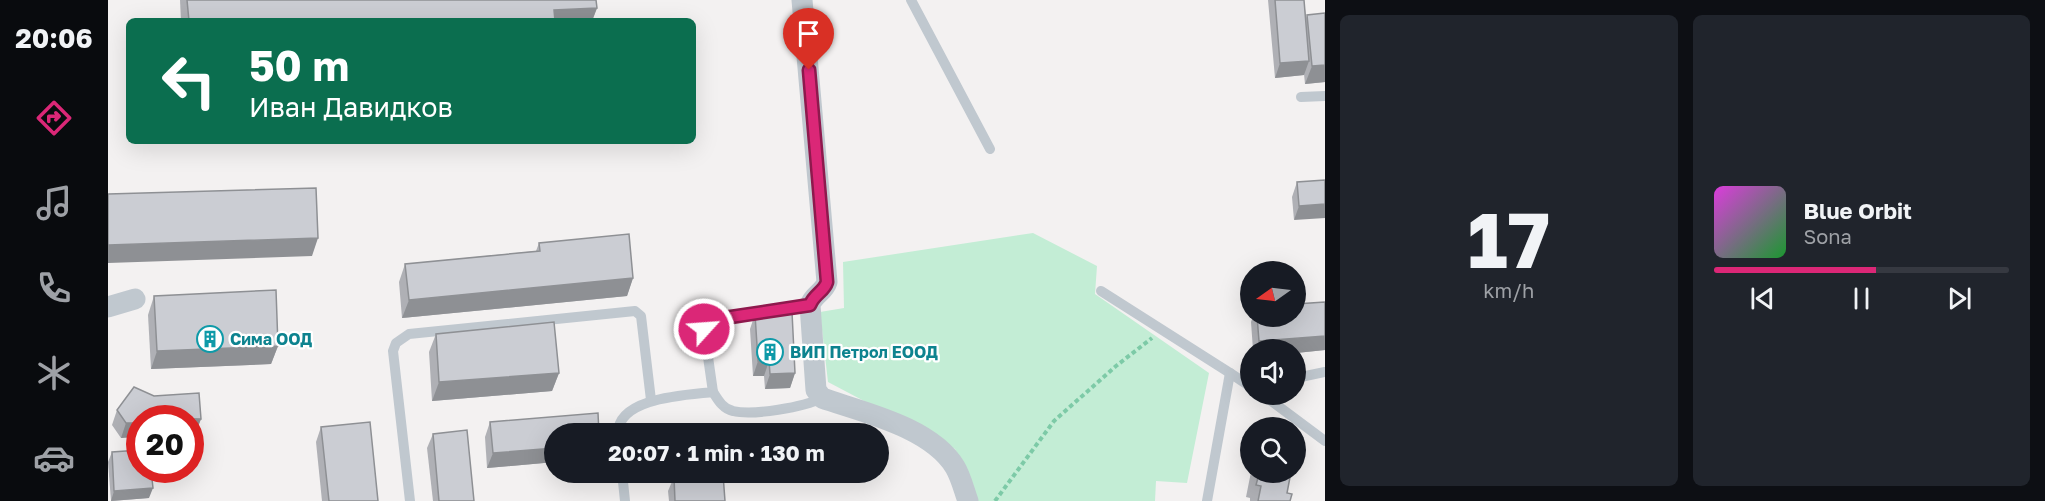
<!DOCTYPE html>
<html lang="en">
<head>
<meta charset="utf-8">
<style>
	body { margin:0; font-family:"Golos Text",sans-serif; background:#20242c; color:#f1f3f6; height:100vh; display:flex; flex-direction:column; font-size:22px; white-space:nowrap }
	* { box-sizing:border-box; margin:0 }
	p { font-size:20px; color:#9ea1a6 }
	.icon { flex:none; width:33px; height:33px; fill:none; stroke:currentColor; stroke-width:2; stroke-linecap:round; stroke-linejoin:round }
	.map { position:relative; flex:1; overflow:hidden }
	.details { display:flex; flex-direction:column; gap:15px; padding:15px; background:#0d0f14; width:720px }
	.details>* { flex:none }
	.hud { position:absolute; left:18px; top:18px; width:570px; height:126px; border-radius:9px; box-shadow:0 6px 24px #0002; background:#0b6e4f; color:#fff; overflow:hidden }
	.needle { width:39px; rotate:256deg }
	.controls { position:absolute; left:1132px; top:261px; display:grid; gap:12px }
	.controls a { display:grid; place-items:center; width:66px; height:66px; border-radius:50%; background:#171b24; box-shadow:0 6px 24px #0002; font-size:30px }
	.speed { position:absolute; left:18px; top:405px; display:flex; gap:12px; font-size:30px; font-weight:700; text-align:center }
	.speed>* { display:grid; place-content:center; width:78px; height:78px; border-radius:50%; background:#171b24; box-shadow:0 6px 24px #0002; line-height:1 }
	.speed .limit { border:9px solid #d22; background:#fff; color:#111 }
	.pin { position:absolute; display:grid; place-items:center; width:51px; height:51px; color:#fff; margin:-62px -26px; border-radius:50% 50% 50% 0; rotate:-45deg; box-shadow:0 0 6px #0007 }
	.pin .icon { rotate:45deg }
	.me { position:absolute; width:66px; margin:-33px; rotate:64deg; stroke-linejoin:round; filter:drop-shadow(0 0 4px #0008) }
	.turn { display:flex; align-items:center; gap:21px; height:126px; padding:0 24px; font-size:27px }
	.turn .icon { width:78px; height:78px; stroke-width:2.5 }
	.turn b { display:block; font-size:42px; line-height:51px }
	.details .widget { flex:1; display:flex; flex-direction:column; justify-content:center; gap:9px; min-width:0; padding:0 21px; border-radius:9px; background:#20242c }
	.details .dial { align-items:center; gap:0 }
	.dial b { font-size:78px; line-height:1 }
	.song { display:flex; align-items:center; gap:18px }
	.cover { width:72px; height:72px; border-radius:9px; background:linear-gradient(135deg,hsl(300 70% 55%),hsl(130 70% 35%)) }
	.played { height:6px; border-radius:3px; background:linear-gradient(90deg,#db2777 55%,#363941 55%) }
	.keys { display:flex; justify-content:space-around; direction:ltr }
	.details .tiles { flex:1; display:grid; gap:15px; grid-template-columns:repeat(2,1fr) }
	.trip { position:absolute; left:436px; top:423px; width:345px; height:60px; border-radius:30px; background:#171b24; box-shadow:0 6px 24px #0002; font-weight:700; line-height:60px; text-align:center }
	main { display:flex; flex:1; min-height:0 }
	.dock { display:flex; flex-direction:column; width:108px; justify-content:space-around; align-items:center; background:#090b0e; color:#9ea1a6 }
	.dock .icon { width:42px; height:42px }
	.dock .selected { color:#db2777 }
	.dock b { font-size:27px; color:#f1f3f6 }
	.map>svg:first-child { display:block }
</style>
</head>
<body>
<main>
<nav class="dock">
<b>20:06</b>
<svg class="icon selected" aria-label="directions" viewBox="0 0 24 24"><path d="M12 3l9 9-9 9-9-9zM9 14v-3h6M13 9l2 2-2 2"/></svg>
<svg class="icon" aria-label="music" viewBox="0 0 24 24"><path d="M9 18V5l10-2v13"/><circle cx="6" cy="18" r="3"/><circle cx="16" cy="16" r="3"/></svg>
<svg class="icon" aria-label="phone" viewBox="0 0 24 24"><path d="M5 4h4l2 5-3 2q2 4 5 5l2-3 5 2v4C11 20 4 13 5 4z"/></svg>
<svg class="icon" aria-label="climate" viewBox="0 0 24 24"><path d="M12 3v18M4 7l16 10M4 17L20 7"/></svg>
<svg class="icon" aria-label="car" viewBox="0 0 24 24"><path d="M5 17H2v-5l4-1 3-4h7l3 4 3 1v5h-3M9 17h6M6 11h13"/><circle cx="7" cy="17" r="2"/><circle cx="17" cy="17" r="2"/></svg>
</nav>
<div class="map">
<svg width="1217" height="501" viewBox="0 0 1217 501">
	<rect width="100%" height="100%" fill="#f3f1f1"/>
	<!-- green -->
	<polygon fill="#c3edd5" points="925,233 989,266 987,294 1101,373 1079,483 1048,481 1047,501 868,501 865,484 847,449 720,382 712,312 736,308 735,262"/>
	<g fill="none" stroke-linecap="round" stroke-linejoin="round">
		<!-- path -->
		<polyline stroke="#7dcaa7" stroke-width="4" stroke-dasharray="4.5 3" stroke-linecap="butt" points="887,501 946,421 1008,366 1044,338"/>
		<!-- lane -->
		<g stroke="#c0c8cf" stroke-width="10">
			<polyline points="803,0 882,149"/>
			<polyline points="1193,97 1217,96"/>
			<polyline points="993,291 1122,373"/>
			<polyline points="1188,378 1217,372"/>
			<path d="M 605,392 C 610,400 615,409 625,411 C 645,416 696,407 714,398"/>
			<polyline points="1154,394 1217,441"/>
			<path d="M 510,434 C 509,397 580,395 605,392 L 596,329 L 600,322 L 702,305"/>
			<polyline points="514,472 517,501"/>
			<polyline points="302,501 285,351 288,343 301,334 527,311 533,316 543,400"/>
			<polyline points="1099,501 1122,373 1143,387"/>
		</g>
		<!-- street -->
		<g stroke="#c0c8cf" stroke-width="21">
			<path d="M 694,0 L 719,282 C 716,292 706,294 702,305 L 708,390 L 714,398 C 754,412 823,427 847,467 C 853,477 856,490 860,501"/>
			<polyline points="0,307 27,299"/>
		</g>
	</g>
	<!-- wall -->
	<g fill="#afb0b5">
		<polygon points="72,0 488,0 489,8 484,21 73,21"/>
		<polygon points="1160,0 1196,0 1198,18 1199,15 1217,82 1197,84 1196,74 1196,75 1167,78"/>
		<polygon points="1217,180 1186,220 1184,197 1189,182"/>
		<polygon points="431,243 525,278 519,296 294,318 291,282 297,264 428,251"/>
		<polygon points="46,296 170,346 163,364 43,369 40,315"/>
		<polygon points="647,314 687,373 682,388 657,389 656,376 645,376 642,329"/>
		<polygon points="1145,316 1188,316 1217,350 1188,353 1188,350 1145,350 1143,322"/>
		<polygon points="328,334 451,373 444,391 324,401 321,352"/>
		<polygon points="9,410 93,419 87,434 82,434 82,418 13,438 4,425"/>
		<polygon points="382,422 447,434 447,462 379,468 377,437"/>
		<polygon points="213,427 270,501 214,501 208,442"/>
		<polygon points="325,434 366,501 325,501 319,448"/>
		<polygon points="4,452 41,498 3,501 0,462"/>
		<polygon points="1143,472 1183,472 1179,493 1182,501 1142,501 1142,498 1138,497"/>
		<polygon points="566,477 617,501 561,501 560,491"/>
	</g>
	<!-- shaded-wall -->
	<g fill="#8e9094">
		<polygon points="489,8 484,21 442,21 446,10"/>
		<polygon points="1201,61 1196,75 1167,78 1172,63"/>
		<polygon points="1217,65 1217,82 1197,84 1204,66"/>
		<polygon points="1217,204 1217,218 1186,220 1191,206"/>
		<polygon points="210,238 204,256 0,263 0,245"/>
		<polygon points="525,278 519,296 294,318 301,300"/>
		<polygon points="1217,336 1217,350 1188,353 1188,350 1148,350 1151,341"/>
		<polygon points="170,346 163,364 43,369 49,351"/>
		<polygon points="650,361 661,361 656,376 645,376"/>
		<polygon points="451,373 444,391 324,401 331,382"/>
		<polygon points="687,373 682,388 657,389 662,374"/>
		<polygon points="93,419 87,434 82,434 82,420"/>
		<polygon points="18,423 32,423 32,437 13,438"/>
		<polygon points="447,448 447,462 379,468 385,453"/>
		<polygon points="45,488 41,498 3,501 6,491"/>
	</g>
	<!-- building -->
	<g fill="#cbcdd3" stroke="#8e9094" stroke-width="1.5">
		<polygon points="79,0 488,0 489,8 446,10 447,21 81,21"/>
		<polygon points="1167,0 1196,0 1201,61 1172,63"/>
		<polygon points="1217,13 1217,65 1204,66 1199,15"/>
		<polygon points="1217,180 1217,204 1191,206 1189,182"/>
		<polygon points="208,188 210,238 0,245 0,194"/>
		<polygon points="521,234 525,278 301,300 297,264 432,251 431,243"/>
		<polygon points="168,290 170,346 49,351 46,296"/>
		<polygon points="1217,302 1217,336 1151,341 1149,316 1188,316 1188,304"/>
		<polygon points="684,312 687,373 662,374 661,361 650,361 647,314"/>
		<polygon points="446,322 451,373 331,382 328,334"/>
		<polygon points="26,387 46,396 91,393 93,419 32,418 32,423 18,423 9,410"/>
		<polygon points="490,413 491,434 447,434 447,448 385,453 382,422"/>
		<polygon points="262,422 270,501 221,501 213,427"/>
		<polygon points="359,430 366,501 331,501 325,434"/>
		<polygon points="1188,436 1191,436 1188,449"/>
		<polygon points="32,450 32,470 43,470 45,488 6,491 4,452"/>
		<polygon points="1147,472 1183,472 1179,493 1184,494 1182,501 1150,501 1153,486 1148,485 1151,474 1147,474"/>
		<polygon points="615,474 617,501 567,501 566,477"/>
	</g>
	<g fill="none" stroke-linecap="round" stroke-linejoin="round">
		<defs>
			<path id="route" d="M 596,329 L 597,325 L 603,320 L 702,305 C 706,294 716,292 719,282 L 701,70"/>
		</defs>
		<!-- route casing -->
		<use href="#route" stroke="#8e194d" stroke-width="15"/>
		<!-- route -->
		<use href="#route" stroke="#db2777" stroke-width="10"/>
	</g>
	<!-- icons -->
	<defs>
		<symbol id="building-ring" viewBox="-11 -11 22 22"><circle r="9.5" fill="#fff" stroke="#0f9aa8" stroke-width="1.5"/><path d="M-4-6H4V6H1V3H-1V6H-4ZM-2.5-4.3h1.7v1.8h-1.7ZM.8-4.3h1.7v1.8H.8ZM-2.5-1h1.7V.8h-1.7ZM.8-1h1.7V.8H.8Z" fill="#0f9aa8"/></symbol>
	</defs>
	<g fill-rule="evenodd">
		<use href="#building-ring" x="87" y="324" width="30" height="30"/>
		<use href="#building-ring" x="647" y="337" width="30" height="30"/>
	</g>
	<g text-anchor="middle" stroke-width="4.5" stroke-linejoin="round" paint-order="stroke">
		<!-- culture labels -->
		<g font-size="16" font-weight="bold" fill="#0d838f" stroke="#fff" text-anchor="start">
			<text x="122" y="345">Сима ООД</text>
			<text x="682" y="358">ВИП Петрол ЕООД</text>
		</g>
	</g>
</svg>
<div class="controls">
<a><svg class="needle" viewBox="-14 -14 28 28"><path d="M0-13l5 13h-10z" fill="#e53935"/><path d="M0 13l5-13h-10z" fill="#9ea1a6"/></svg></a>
<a><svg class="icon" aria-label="sound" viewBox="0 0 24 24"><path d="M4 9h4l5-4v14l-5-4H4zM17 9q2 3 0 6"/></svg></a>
<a><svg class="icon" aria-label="search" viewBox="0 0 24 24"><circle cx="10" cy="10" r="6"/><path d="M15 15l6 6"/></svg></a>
</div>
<div class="speed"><div class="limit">20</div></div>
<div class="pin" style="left:701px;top:70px;background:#d93025"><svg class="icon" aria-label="arrive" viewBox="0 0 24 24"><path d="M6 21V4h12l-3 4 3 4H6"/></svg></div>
<svg class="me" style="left:596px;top:329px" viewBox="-20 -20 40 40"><circle r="17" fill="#db2777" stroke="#fff" stroke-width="3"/><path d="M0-11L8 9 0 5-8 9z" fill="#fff"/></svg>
<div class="trip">20:07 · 1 min · 130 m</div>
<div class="hud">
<div class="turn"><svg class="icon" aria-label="left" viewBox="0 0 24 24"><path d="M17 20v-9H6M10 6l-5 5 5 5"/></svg><div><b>50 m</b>Иван Давидков</div></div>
</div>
</div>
<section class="details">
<div class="tiles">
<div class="widget dial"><b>17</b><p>km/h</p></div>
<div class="widget">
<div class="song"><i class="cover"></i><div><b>Blue Orbit</b><p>Sona</p></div></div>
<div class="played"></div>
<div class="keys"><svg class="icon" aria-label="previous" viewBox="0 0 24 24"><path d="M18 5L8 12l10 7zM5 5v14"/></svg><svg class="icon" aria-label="pause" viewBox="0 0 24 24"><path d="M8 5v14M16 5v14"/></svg><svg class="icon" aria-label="next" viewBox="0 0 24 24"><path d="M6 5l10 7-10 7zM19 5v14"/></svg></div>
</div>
</div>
</section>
</main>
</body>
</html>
